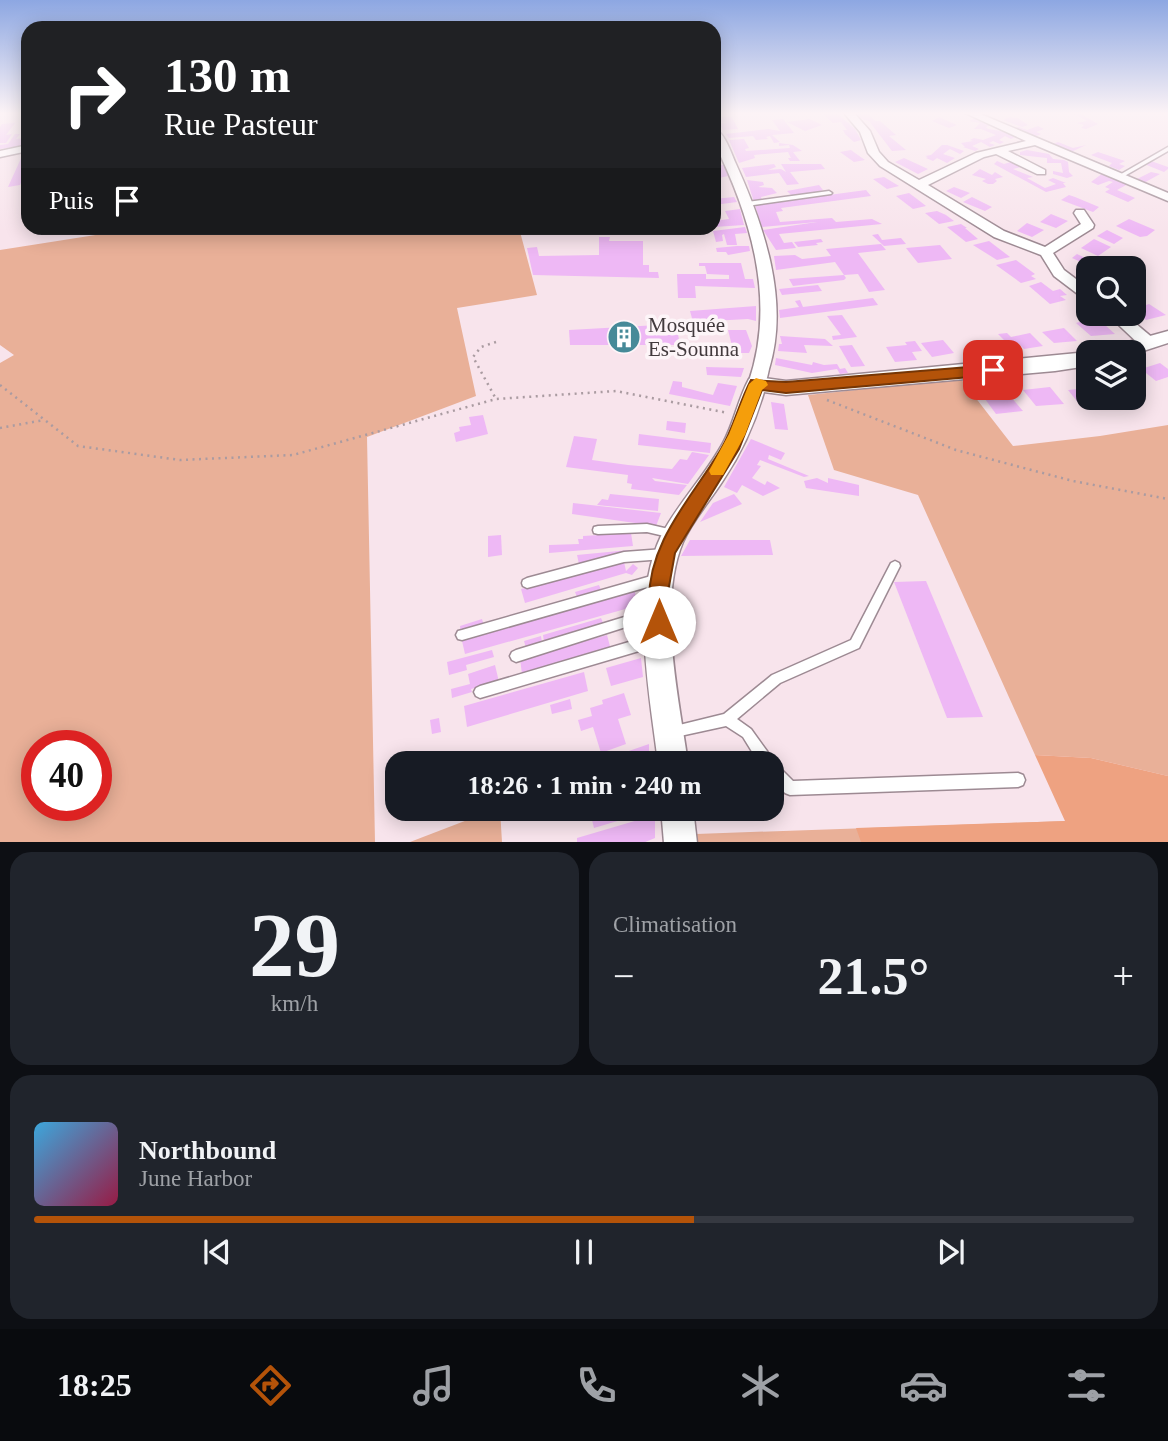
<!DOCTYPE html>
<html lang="fr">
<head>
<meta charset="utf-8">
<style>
	body { margin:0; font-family:Georgia,serif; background:#20242c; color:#f1f3f6; height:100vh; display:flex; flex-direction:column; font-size:26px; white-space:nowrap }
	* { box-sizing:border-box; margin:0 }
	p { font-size:23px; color:#9ea1a6 }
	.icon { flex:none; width:38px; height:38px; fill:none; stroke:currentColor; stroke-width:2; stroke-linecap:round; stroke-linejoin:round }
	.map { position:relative; height:842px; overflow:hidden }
	.drawer { display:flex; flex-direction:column; gap:10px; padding:10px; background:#0d0f14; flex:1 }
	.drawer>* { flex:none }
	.banner { position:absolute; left:21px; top:21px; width:700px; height:214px; border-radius:21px; box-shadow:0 4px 18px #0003; background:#202124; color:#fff; overflow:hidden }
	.fabs { position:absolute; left:1076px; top:256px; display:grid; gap:14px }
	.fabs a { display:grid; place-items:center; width:70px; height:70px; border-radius:14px; background:#171b24; box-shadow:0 4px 18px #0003; font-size:35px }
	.speed { position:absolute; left:21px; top:730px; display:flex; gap:14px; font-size:35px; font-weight:700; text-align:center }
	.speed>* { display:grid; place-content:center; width:91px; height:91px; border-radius:50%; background:#171b24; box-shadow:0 4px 18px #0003; line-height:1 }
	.speed .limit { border:10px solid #d22; background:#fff; color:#111 }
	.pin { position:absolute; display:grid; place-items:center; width:60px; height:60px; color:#fff; margin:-30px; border-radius:14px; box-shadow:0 4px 10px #0006 }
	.me { position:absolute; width:77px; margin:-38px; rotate:0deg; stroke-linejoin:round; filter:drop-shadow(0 0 5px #0008) }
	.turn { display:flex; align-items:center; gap:24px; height:147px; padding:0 28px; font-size:32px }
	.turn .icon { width:91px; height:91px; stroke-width:2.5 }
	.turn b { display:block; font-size:49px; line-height:60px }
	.then { display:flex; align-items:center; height:66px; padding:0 28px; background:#0003; gap:14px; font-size:26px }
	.big { font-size:52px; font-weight:600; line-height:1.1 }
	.drawer .card { flex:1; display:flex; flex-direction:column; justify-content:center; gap:10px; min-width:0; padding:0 24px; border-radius:21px; background:#20242c }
	.drawer .dial { align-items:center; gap:0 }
	.dial b { font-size:91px; line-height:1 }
	.song { display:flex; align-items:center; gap:21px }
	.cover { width:84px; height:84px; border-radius:10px; background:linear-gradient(135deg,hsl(200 70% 55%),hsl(340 70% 35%)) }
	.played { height:7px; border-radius:4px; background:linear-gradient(90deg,#b45309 60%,#363941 60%) }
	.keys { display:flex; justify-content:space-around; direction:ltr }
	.heat { display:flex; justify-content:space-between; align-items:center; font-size:38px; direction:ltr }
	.drawer .tiles { flex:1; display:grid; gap:10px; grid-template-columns:1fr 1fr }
	.card:last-child { grid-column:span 2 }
	.trip { position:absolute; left:385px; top:751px; width:399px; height:70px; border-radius:21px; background:#171b24; box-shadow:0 4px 18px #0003; font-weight:600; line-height:70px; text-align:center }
	.tabs { display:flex; height:112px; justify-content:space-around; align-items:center; background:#090b0e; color:#9ea1a6 }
	.tabs .icon { width:49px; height:49px }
	.tabs .selected { color:#b45309 }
	.tabs b { font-size:32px; color:#f1f3f6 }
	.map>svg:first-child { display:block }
</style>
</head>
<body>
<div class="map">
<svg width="1168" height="843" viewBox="0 0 1168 843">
	<rect width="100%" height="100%" fill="#f8e4ec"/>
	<!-- green -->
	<g fill="#e9b098" fill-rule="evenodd">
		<path d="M 140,228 L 519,228 L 537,295 L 457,308 L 476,396 L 367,437 L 375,842 L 0,842 L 0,363 L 14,355 L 0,345 L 0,250 ZM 37,746 L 96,746 L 96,805 L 37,805 Z"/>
		<polygon points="961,379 1013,446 1100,436 1168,425 1168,776 1091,758 1035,755 918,495 834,470 808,395"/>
		<polygon points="496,809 500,809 502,842 410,842"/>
		<polygon points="1065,821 1085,842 698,843 696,834"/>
	</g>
	<!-- forest -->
	<polygon fill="#eea281" points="1035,755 1091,758 1168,776 1168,842 861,842 856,828 1065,821"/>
	<!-- building -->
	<g fill="#eeb8f5">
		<polygon points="822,113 839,115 855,129 861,140 854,142 845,134 843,130 847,130 841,122 833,123"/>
		<polygon points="854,113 868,114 875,121 880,121 896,135 889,136 906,150 892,151 869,121 858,118"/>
		<polygon points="1072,113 1079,113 1098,124 1086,129 1081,128 1084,125 1077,123 1087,121"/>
		<polygon points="715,117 732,117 738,129 723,130 719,123 729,122 718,122"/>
		<polygon points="940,117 943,119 957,125 949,128 932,121"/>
		<polygon points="1010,117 1018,118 1028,125 1022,127 1003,120"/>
		<polygon points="976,118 991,125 986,127 988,129 1007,132 1015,137 1011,139 1005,136 999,140 1004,142 1000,144 993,141 989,143 995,145 990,147 981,142 972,146 979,149 975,151 963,147 965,147 961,143 973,141 970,140 974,138 983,140 996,135 981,129 974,129 980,123 969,121"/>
		<polygon points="783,119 794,133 772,135 780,142 774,143 770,136 766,137 768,139 756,140 753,136 729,138 726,134 768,129 780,131 772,120"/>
		<polygon points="810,119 822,125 805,131 787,122"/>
		<polygon points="15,123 6,135 12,134 6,143 0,143 0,127 2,124"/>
		<polygon points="1038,126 1044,129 1036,132 1041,134 1034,137 1014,128 1019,127 1027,130"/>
		<polygon points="15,134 20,134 16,139 25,138 28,134 28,145 0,149 0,145 8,144"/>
		<polygon points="744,139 749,148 745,149 746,151 790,148 789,145 779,146 779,143 793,145 802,151 793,152 800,161 790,161 788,158 791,158 788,152 754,155 755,158 739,163 729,140"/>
		<polygon points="1058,142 1073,148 1086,145 1069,153 1051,145"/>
		<polygon points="942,145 947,145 964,151 960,154 950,149 943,154 955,158 947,163 937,158 933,161 926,158 928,157 925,156 931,155"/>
		<polygon points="851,150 855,153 865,160 854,162 840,152"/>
		<polygon points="1027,150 1049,154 1053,159 1064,160 1068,162 1069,172 1073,176 1067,178 1053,174 1053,171 1063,173 1061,163 1047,163 1047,158 1020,155 1020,152"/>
		<polygon points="1098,152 1125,161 1119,164 1125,166 1119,170 1109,166 1112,163 1091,155"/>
		<polygon points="28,153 28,167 20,185 8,187 23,154"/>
		<polygon points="904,158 928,169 918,174 895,162"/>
		<polygon points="997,161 1004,164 1011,162 1021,167 1013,169 1033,177 1027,178 1045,188 1056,184 1048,180 1053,178 1066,183 1063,183 1066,187 1046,192 994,164"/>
		<polygon points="1151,161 1168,167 1168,169 1164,172 1144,164"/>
		<polygon points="774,164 776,167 768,170 781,169 786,172 781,164 821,164 825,169 790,172 799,184 787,185 779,173 746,177 742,168"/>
		<polygon points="714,165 724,165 728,176 714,179"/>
		<polygon points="980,169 992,175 995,172 1003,177 995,179 997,181 993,184 988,184 982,181 986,179 972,175"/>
		<polygon points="1151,172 1160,174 1142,184 1135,180"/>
		<polygon points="1103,173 1128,184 1117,190 1135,198 1128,202 1105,192 1110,189 1105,187 1113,182 1109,181 1098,185 1091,182"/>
		<polygon points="884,177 899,186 887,189 873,179"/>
		<polygon points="747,180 763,182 764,185 758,187 772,188 777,193 761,197 762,201 754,202"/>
		<polygon points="819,185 823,190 815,193 792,196 787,191"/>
		<polygon points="954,187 970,193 961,198 946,191"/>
		<polygon points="866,190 871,196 781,208 783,211 776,212 780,222 832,218 836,222 872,219 882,224 779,234 784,243 792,242 796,248 776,250 763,230 817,222 762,227 755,205"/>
		<polygon points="909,193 921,202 926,206 913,209 896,196"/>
		<polygon points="1069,195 1075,197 1099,207 1093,212 1061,200"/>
		<polygon points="734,197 737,202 714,205 714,199"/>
		<polygon points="972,197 992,207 985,211 963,202"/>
		<polygon points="740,209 744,225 714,227 714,221 729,219 725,211"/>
		<polygon points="937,211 946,215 954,221 939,224 925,213"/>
		<polygon points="1051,214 1068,221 1056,228 1040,222"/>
		<polygon points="1129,219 1155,230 1147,236 1140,237 1116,226"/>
		<polygon points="1027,223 1044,230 1032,237 1017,231"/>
		<polygon points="961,224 967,228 965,228 978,239 966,242 947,227"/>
		<polygon points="745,227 747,233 735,234 737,245 727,245 724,234 722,235 723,241 716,242 713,231"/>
		<polygon points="1107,230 1123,238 1114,244 1097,236"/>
		<polygon points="878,234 882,240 901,238 906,244 884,246 872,235"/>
		<polygon points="599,237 610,237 609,241 643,241 643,265 649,265 649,272 658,272 659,278 533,275 527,248 537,247 539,256 599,255"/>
		<polygon points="821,239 823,242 816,243 818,245 798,247 794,242"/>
		<polygon points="1094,239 1111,247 1098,256 1081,248"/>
		<polygon points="989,241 1010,257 997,260 973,245"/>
		<polygon points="881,244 886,250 858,253 885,290 869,292 858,274 844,275 846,278 844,280 793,286 789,279 844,275 835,262 776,270 774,256 795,255 802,259 831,256 826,249"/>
		<polygon points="940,245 952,259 918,263 906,248"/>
		<polygon points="737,246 749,246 750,251 728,255 726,252 717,252 716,248"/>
		<polygon points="1077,254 1106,268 1088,268 1088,274 1076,268 1083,263 1072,258"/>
		<polygon points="1016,260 1035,274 1031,276 1036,279 1021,283 996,265"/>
		<polygon points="699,263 741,263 745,279 753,279 755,288 695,286 696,298 678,298 677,274 706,274 706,279 729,279 729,275 707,274 705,266 699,266"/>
		<polygon points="1041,282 1053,291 1060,289 1067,295 1060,296 1066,300 1050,304 1029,286"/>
		<polygon points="818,285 822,291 782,295 779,289"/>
		<polygon points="873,298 878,305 780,318 779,310 799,307 795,301 800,300 803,307"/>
		<polygon points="1149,304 1166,315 1146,320 1134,313 1134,309"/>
		<polygon points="756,306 756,321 748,319 693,322 690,311"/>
		<polygon points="842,315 857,337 833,340 832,336 841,335 827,316"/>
		<polygon points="1096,317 1115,334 1091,336 1076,323"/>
		<polygon points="676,324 680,345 570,345 569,330"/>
		<polygon points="1064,328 1077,341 1054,343 1042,332"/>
		<polygon points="728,330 746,330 752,346 749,353 700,353 699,346 732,346"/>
		<polygon points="1007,333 1011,337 1030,333 1043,346 1024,349 1018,343 1008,344 998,334"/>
		<polygon points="780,336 825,339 833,346 804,345 807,353 778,351 779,344 782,344"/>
		<polygon points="943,340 954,353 932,357 921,343"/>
		<polygon points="915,341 922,351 912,352 917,360 895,362 886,347 907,345 905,342"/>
		<polygon points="852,345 865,366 851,367 839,346"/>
		<polygon points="776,358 812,365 813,362 824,365 837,364 840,369 845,368 848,373 840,374 837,369 812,373 775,365"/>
		<polygon points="1160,363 1168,369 1168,377 1156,381 1141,369"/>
		<polygon points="706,367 744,368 741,377 707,375"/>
		<polygon points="673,381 682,382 682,387 713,395 718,383 737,386 730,406 669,394"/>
		<polygon points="1050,387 1064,404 1036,406 1023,390"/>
		<polygon points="1088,388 1088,397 1105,397 1109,401 1080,405 1068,390"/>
		<polygon points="1010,396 1023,411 996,414 985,399"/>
		<polygon points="771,402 784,404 788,430 775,429"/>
		<polygon points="483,415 488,434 456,442 454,433 460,431 459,427 471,425 469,417"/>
		<polygon points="667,421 686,423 685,433 666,430"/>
		<polygon points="639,434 711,443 710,453 638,445"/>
		<polygon points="574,436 597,439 592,460 628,465 672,469 680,459 687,460 692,452 709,455 688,484 652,478 655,481 687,485 679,495 631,489 632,484 627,483 628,475 566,467"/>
		<polygon points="751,439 785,453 781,460 769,455 768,459 809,476 804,477 760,460 757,465 761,466 752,478 765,485 767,481 780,488 763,496 742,485 737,493 724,487"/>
		<polygon points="817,478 828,483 828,478 859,485 859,496 806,488 804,481"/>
		<polygon points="610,494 659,499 658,511 597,505 602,499 608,500"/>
		<polygon points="734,494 742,504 700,522 713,503"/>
		<polygon points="573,503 661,513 656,526 572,514"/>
		<polygon points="631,533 633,546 549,553 549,545 579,544 578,539 583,539 583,536"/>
		<polygon points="501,535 502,555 488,557 488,536"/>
		<polygon points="690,540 770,540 773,555 681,556"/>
		<polygon points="629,550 628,553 579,564 577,555"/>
		<polygon points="624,562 626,571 633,564 638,568 632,575 626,573 525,603 521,589"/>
		<polygon points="926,581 983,717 947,718 894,582"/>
		<polygon points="599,585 601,590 577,597 575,592"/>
		<polygon points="635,591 636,606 465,654 462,641"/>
		<polygon points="601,618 604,625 544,642 543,635"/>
		<polygon points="482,619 484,626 461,633 460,626"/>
		<polygon points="607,635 611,650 522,674 520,659"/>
		<polygon points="541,636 542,643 526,648 524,641"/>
		<polygon points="492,650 494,657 466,665 467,670 449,675 447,662"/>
		<polygon points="641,658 643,677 611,686 606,668"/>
		<polygon points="495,665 499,682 471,689 472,692 452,698 451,689 470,684 468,674"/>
		<polygon points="584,672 588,691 467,727 464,706"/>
		<polygon points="624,693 631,715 618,719 626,744 601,753 593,727 581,731 578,720 592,716 590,708 603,704 602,700"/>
		<polygon points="570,699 572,709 552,714 550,705"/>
		<polygon points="439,718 441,732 432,734 430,720"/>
		<polygon points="649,744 649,751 638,754 641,763 594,763"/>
		<polygon points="589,808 657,808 658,809 594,828"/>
		<polygon points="735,808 762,810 761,819 735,811"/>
		<polygon points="655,815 655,838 643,843 577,843 577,838"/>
	</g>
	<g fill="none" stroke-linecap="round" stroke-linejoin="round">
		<defs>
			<g id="service">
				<polygon points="1168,147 1168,151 1121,178 1116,177"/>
				<polygon points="829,191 832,193 831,194 747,206 744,204 747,202"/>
				<polygon points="647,524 673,530 677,531 678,534 677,537 673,538 647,532 598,534 594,533 593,530 594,527 598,526"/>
				<polygon points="664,549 668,551 669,554 668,557 664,559 624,562 527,588 523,586 522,583 523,580 527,578 624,552"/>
				<polygon points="895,561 899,563 900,566 859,648 780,683 737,719 751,729 772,758 773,764 777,765 793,781 1018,773 1023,775 1025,780 1023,785 1018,787 790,795 785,793 772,779 772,763 759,763 743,737 726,726 671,738 667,736 665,732 667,728 724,714 772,675 851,640 891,563"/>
				<polygon points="658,574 662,576 663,579 662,582 658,584 462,640 458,639 456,635 458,631 462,630"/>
				<polygon points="654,608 658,609 660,613 658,617 654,618 516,662 512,660 510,656 512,652 516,650"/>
				<polygon points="656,634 660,636 662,640 660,644 656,646 480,698 476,696 474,692 476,688 480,686"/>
			</g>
			<g id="minor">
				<polygon points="844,113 854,113 870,131 879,152 888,162 919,180 976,153 1026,141 965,113 978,113 1168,193 1168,201 1035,145 1008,151 1045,170 1045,174 1037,174 996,154 984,157 928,185 1004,231 1045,247 1081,224 1074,213 1076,210 1084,210 1094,225 1093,228 1053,253 1064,270 1088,288 1088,299 1083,298 1054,276 1041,255 994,237 880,166 868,153 860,132"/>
				<path d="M 714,128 C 725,133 731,153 736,164 C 764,226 790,301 769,369 C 767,378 766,387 756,390 L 748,384 C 777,302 751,217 714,142 Z"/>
				<polygon points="28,145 28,151 0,157 0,151"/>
				<polygon points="1106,313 1123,313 1154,339 1156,343 1154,347 1142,347"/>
			</g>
			<g id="tertiary">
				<polygon points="1168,331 1168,343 1134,354 1108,352 1110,347"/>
				<path d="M 1088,352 L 1088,366 L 1055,371 L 786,395 L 764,392 C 755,423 742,452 724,479 C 711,500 693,519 683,542 C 657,604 679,698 688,763 L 658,763 C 650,695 630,601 661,536 C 678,503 705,476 723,443 C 734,423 738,399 749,379 L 756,377 L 786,381 Z"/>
				<polygon points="661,808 693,808 697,843 664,843"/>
			</g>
		</defs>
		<!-- service casing -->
		<use href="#service" stroke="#9d8a93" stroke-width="3"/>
		<!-- minor casing -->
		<use href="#minor" stroke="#9d8a93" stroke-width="3"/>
		<!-- tertiary casing -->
		<use href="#tertiary" stroke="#9d8a93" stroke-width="3"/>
		<!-- path -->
		<g stroke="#aa9ba1" stroke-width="2.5" stroke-dasharray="2 4.5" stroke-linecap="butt">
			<polyline points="496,342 481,347 473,357 496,399"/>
			<polyline points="0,385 78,446 180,460 293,455 496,399 616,391 728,413"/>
			<polyline points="827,400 956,450 1073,481 1168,499"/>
			<polyline points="0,428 44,420"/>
		</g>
		<!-- service -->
		<use href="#service" fill="#fff" fill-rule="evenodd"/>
		<!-- minor -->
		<use href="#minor" fill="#fff" fill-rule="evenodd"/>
		<!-- tertiary -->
		<use href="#tertiary" fill="#fff" fill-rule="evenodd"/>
	</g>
	<!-- sky -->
	<linearGradient id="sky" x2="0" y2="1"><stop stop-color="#8da7e2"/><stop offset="0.49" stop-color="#fcf3f6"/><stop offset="1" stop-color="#fcf3f6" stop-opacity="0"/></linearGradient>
	<rect width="1168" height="231" fill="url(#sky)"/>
	<!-- route -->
	<path fill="#b45309" stroke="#753606" stroke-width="2" d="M 993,365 L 1000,370 L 993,375 L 786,393 L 762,390 L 739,449 L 675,553 L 668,592 L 669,622 L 666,628 L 659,631 L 652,628 C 648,620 649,611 649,602 C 648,541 692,498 721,449 C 734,428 739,402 751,380 L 786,382 Z"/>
	<!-- slow -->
	<polygon fill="#f59e0b" points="756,378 766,381 768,385 762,390 745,435 723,475 711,475 709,471 729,434 749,384"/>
	<!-- icons -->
	<defs>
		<symbol id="building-disc" viewBox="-11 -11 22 22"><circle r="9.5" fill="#468a98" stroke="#fdf5f8"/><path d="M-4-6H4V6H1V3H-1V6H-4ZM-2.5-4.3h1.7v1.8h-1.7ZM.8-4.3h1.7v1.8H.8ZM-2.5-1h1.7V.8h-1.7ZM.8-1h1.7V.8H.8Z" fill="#fff"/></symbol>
	</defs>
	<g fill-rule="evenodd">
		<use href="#building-disc" x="605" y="318" width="38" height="38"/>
	</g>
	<g text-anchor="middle" stroke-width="7" stroke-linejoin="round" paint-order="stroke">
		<!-- poi labels -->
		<g font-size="21" fill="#423a3d" stroke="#fdf5f8" text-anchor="start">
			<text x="648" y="332">Mosquée<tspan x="648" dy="24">Es-Sounna</tspan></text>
		</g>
	</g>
</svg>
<div class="fabs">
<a><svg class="icon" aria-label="search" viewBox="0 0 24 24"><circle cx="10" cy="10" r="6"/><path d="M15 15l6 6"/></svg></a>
<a><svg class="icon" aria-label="layers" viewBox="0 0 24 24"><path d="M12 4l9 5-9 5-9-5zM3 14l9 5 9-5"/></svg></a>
</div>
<div class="speed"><div class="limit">40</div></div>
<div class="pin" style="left:993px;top:370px;background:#d93025"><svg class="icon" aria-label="arrive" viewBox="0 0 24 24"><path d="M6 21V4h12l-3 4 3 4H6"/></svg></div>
<svg class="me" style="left:659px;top:622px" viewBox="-20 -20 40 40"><circle r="19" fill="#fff"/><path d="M0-13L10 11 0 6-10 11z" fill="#b45309"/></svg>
<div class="trip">18:26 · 1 min · 240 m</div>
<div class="banner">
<div class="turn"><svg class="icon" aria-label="right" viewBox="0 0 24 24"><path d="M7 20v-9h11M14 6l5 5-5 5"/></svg><div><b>130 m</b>Rue Pasteur</div></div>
<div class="then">Puis<svg class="icon" aria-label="arrive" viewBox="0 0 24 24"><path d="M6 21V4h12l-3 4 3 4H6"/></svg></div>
</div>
</div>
<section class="drawer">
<div class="tiles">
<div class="card dial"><b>29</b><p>km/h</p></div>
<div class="card"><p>Climatisation</p>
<div class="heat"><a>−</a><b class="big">21.5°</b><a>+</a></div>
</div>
<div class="card">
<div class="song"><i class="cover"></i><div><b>Northbound</b><p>June Harbor</p></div></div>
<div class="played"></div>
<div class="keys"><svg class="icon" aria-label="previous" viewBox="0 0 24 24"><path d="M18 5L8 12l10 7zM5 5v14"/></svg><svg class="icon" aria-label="pause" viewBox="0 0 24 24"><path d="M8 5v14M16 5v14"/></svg><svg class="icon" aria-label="next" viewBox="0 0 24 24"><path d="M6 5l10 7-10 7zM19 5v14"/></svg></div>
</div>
</div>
</section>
<nav class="tabs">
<b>18:25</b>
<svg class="icon selected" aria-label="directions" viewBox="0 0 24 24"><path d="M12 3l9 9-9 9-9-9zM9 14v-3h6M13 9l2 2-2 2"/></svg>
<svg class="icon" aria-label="music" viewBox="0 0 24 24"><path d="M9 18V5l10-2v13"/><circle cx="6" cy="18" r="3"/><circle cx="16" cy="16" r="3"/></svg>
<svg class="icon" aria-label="phone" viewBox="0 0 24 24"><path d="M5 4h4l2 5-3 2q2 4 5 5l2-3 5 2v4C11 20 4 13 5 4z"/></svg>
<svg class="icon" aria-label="climate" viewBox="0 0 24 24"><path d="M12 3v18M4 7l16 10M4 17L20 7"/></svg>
<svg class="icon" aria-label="car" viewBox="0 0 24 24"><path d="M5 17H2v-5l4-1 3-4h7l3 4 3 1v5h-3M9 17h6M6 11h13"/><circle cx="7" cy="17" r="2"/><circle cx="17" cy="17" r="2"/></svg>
<svg class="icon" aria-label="filters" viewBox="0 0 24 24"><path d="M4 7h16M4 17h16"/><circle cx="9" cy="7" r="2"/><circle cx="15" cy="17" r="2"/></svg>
</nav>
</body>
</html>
